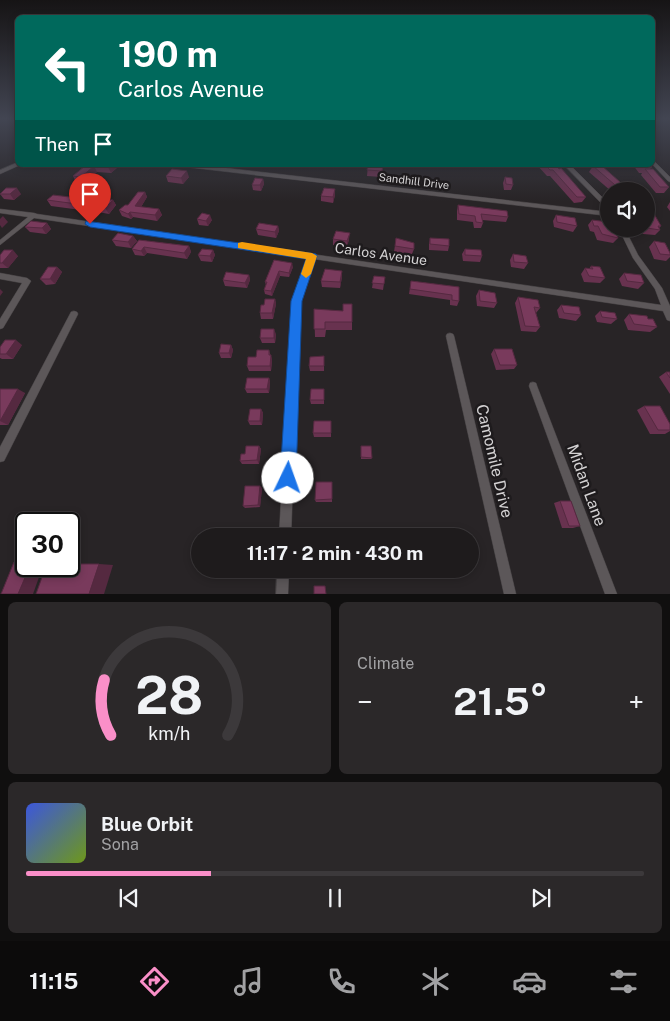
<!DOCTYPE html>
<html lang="en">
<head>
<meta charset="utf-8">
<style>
	body { margin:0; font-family:"Public Sans",sans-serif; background:#2b2829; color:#f1f3f6; height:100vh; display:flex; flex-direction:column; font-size:19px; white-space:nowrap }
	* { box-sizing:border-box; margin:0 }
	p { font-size:16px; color:#a1a1a3 }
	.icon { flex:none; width:28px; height:28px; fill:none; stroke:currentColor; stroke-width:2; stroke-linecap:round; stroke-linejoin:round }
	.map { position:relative; height:594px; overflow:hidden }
	.side { display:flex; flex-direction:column; gap:8px; padding:8px; background:#100f0f; flex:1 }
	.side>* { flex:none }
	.banner { position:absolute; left:15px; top:15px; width:640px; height:152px; border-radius:8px; box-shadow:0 2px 8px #0003,0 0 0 1px #3c393b; background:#00695c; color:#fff; overflow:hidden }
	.buttons { position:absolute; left:600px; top:182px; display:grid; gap:10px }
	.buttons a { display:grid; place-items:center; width:55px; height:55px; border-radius:50%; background:#1e1b1c; box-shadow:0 2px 8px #0003,0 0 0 1px #3c393b; font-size:25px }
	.speed { position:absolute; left:15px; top:512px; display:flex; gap:10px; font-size:25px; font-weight:700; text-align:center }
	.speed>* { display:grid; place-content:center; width:65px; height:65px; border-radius:50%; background:#1e1b1c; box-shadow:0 2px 8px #0003,0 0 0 1px #3c393b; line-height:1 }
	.speed .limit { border:2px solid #111; border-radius:8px; background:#fff; color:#111 }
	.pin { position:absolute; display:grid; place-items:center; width:42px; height:42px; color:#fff; margin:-51px -21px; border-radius:50% 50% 50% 0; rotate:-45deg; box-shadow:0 0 5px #0007 }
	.pin .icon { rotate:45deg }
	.me { position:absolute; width:55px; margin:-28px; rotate:3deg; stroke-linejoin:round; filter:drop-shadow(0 0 4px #0008) }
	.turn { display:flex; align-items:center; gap:18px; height:105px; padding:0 20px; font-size:22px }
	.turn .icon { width:65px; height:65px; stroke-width:2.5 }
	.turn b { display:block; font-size:35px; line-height:42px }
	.then { display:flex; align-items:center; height:48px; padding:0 20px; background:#0003; gap:10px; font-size:19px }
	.big { font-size:38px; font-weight:700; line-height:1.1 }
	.side .widget { flex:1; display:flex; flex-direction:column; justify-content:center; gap:8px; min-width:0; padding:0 18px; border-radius:8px; background:#2b2829 }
	.side .dial { align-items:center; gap:0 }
	.dial svg { height:130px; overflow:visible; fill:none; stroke:#3c393b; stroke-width:7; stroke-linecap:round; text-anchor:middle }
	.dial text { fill:#f1f3f6; stroke:none }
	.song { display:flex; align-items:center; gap:15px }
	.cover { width:60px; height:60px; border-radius:8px; background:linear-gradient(135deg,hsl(230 70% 55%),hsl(80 70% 35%)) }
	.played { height:5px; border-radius:2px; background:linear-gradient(90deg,#fa8fc8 30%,#3c393b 30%) }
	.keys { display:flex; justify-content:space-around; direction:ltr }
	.heat { display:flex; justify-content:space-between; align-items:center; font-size:28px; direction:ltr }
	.side .tiles { flex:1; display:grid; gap:8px; grid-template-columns:1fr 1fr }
	.widget:last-child { grid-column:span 2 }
	.trip { position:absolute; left:191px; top:528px; width:288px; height:50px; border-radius:25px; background:#1e1b1c; box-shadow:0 2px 8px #0003,0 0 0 1px #3c393b; font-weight:700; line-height:50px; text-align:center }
	.dock { display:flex; height:80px; justify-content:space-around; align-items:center; background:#0c0b0b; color:#a1a1a3 }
	.dock .icon { width:35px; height:35px }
	.dock .current { color:#fa8fc8 }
	.dock b { font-size:22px; color:#f1f3f6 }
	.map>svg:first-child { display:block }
</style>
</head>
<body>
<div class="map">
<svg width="670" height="594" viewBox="0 0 670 594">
	<rect width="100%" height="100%" fill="#282426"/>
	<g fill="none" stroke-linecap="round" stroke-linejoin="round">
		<defs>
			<g id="minor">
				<polygon points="652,159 670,177 670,182 668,181 652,164"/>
				<polygon points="16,163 18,163 18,165 20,165 0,174 0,170"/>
				<polygon points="183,165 200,165 609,212 609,216 186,167"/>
				<polygon points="564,165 570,165 609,204 609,210 607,209"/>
				<polygon points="0,209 34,213 37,214 661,305 655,289 633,258 619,229 625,229 638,255 662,288 670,306 670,321 667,320 663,311 314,259 300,301 291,536 279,536 292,301 308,258 34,218 0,245 0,240 28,217 0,213"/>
				<polygon points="0,273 27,278 31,281 3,328 0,329 0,319 22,283 0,279"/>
				<polygon points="74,311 77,312 78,314 4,461 0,462 0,447 71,312"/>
				<polygon points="450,333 453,334 454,336 516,594 504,594 446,336 447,334"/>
				<polygon points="533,382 536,383 537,386 617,594 605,594 529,386 530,383"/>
				<polygon points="277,569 289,569 288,594 276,594"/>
			</g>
		</defs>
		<!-- minor casing -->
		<use href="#minor" stroke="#444042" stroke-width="1"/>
		<!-- minor -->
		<use href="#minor" fill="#5c5759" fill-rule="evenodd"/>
	</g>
	<!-- wall -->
	<g fill="#68324f">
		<polygon points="81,165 116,165 118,167 111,173 97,172 85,183 76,182 73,176 82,168"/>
		<polygon points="281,165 299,165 298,167"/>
		<polygon points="368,165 383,165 382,177 367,176"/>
		<polygon points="537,165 555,165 586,197 582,202 574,203 550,176 547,176"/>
		<polygon points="633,165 649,165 652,167 650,169 669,187 664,193 656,193 641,175 642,173 639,173"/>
		<polygon points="593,166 630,191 611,191 589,172"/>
		<polygon points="166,176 189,177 183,184 168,182"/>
		<polygon points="505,177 513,185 511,190 504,190 503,183"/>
		<polygon points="263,179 264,184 261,191 253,190 252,185"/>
		<polygon points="335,189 335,195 333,203 321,201 321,196"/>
		<polygon points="145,192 147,197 141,207 159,209 162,215 157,221 133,217 131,219 122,216 119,210 128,205"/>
		<polygon points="0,193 21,194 14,200 4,199 0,194"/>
		<polygon points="70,197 90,198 85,202 87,205 81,210 51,206 47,200"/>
		<polygon points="113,200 116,205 109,214 98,212 94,207"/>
		<polygon points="670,202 670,211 667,207"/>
		<polygon points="458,205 508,217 506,222 482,220 483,223 481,228 474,228 473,222 457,220 457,211"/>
		<polygon points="646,206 661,226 659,228 660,230 655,235 643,234 640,229 646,229"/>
		<polygon points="556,215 577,226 573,232 554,227 553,221"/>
		<polygon points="197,219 212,220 208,226 199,225"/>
		<polygon points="592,220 618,238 613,243 597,240 594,232 590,231 588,225"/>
		<polygon points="47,223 51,229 46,234 30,232 25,227"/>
		<polygon points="278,226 279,231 276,238 258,235 256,229"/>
		<polygon points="133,236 137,241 131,248 116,246 112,240"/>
		<polygon points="396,238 414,249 412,254 394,252"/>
		<polygon points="430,238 449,246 448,251 429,250 429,244"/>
		<polygon points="333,239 349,239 347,247 333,245"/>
		<polygon points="139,240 189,246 191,252 187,259 147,253 144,256 135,255 132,249"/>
		<polygon points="654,241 670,253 670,257 666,261 654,259 649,247"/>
		<polygon points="465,249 482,256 480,262 463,261 462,254"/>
		<polygon points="213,250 215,255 212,262 201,261 198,255"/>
		<polygon points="513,254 528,263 524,269 511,267 510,260"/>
		<polygon points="0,255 18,256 8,268 0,268"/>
		<polygon points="274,260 293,267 289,277 280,276 272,296 265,294 264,290 266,285 265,282"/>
		<polygon points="591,266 605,278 600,283 584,282 581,274 585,268 589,269"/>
		<polygon points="57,267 62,272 55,284 46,285 40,279"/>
		<polygon points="342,271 342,277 340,288 322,287 321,281"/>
		<polygon points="624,273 644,283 638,289 622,286 619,279"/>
		<polygon points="249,275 250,280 247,288 225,286 223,280"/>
		<polygon points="374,276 385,277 383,290 372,288"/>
		<polygon points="411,281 459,287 459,301 457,306 450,305 450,300 409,294"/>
		<polygon points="479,290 497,303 494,308 477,306 476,296"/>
		<polygon points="518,297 540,308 536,313 540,327 536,332 521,331 515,303"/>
		<polygon points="275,299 276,304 273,319 261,319 260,313 264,305"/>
		<polygon points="561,305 581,315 576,321 559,318 557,310"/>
		<polygon points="314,309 352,322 352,330 326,330 325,337 315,337"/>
		<polygon points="600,311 617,319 611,324 597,322 595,316"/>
		<polygon points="629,314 648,319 657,327 650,332 628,330 624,320"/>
		<polygon points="276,334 275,343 262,343 260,338"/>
		<polygon points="22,345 13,359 2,359 0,358 0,354"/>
		<polygon points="231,345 233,350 231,358 221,358 219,353"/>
		<polygon points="494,349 517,365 514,369 496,370 491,354"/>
		<polygon points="269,350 272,360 271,371 249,371 247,366 256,357"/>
		<polygon points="324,356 324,371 310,371 309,366"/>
		<polygon points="666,372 670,372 670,394 659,377"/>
		<polygon points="269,378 270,382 269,393 247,393 245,389"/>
		<polygon points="0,389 25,393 8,425 0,425"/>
		<polygon points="324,389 324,404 311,404 310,400"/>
		<polygon points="644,406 670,430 670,431 665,434 650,434 637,410"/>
		<polygon points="261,409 263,413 262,425 250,425 248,421"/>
		<polygon points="331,421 331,437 314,437 313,433"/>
		<polygon points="259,446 261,449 259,464 242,464 240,461 245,454"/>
		<polygon points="361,448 372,458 371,459 361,459"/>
		<polygon points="332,482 332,502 316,502 315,500"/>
		<polygon points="262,488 260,507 245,508 243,506"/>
		<polygon points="560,501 580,526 573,528 562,528 554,503"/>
	</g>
	<!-- shaded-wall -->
	<g fill="#552940">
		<polygon points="111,165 116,165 118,167 111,173 108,167"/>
		<polygon points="94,166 97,172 85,183 81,177"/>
		<polygon points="187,171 189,177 183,184 181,178"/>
		<polygon points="263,179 264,184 261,191 260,185"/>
		<polygon points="17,188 21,194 14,200 10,194"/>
		<polygon points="335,189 335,195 333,203 333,197"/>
		<polygon points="86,192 90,198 85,202 87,205 81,210 77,204 80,198"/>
		<polygon points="145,192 147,197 138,212 135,206"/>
		<polygon points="113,200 116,205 109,214 105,208"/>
		<polygon points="159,209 162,215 157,221 155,215"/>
		<polygon points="130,212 133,217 131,219 128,214"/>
		<polygon points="210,215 212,220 208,226 206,221"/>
		<polygon points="3,216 8,222 2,228 0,225 0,219"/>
		<polygon points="47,223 51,229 46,234 42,228"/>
		<polygon points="278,226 279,231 276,238 275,232"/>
		<polygon points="350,233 349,239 347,247 347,241"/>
		<polygon points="133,236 137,241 131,248 128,242"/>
		<polygon points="189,246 191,252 187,259 184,253"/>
		<polygon points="144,247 147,253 144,256 141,251"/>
		<polygon points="13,250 18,256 8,268 2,263"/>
		<polygon points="213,250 215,255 212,262 210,256"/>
		<polygon points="292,263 293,267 289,277 289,273"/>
		<polygon points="57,267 62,272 55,284 50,279"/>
		<polygon points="279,271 280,276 272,296 271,291"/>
		<polygon points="342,271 342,277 340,288 340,282"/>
		<polygon points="249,275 250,280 247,288 245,283"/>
		<polygon points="0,289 3,292 0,296"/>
		<polygon points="275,299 276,304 273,319 272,313"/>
		<polygon points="274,329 276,334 275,343 274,338"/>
		<polygon points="16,340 22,345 13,359 6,354"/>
		<polygon points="231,345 233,350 231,358 229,353"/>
		<polygon points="271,355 272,360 271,371 270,366"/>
		<polygon points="269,378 270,382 269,393 267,389"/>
		<polygon points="18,389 25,393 8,425 0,421"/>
		<polygon points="261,409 263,413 262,425 260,421"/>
		<polygon points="259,446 261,449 259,464 257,460"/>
		<polygon points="260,486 262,488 260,507 258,505"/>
		<polygon points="262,530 264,531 263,536 261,536"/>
		<polygon points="99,564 113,565 104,594 89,594"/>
		<polygon points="30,566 43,566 33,594 18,594"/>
	</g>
	<!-- building -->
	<g fill="#793a5c" stroke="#552940">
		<polygon points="81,165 111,165 108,167 94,166 81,177 73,176 85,166"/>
		<polygon points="368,165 383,165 382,171 367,170"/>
		<polygon points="545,165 555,165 559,169 561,168 586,197 577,197 553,170 550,170"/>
		<polygon points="601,165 630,191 622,191 593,166"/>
		<polygon points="642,165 649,165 652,167 643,167"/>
		<polygon points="172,169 187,171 181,178 166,176"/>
		<polygon points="645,169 653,169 669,187 660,187"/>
		<polygon points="505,177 512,178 513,185 506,184"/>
		<polygon points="255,178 263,179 260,185 252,185"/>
		<polygon points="6,188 17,188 10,194 0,194"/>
		<polygon points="324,188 335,189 333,197 321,196"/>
		<polygon points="76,191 86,192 80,198 83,199 77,204 47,200 53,195 70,197"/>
		<polygon points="138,192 145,192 135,206 159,209 155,215 130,212 128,214 119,210 125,205 128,205"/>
		<polygon points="102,199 113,200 105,208 94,207"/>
		<polygon points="458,205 507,211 508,217 481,214 483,223 476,222 475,216 459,214"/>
		<polygon points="646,206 653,212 661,226 658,226 660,230 647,228 646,226"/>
		<polygon points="202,213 210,215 206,221 197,219"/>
		<polygon points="556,215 575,218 577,226 557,222"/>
		<polygon points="592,220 609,222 609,229 614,229 618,238 602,234 598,226 594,226"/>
		<polygon points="31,221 47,223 42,228 25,227"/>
		<polygon points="259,223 278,226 275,232 256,229"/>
		<polygon points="336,231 350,233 347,241 333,239"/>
		<polygon points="118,233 133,236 128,242 112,240"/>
		<polygon points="396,238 414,243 414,249 395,246"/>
		<polygon points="430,238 449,239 449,246 430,244"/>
		<polygon points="139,240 189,246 184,253 144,247 141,251 132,249"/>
		<polygon points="654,241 665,243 670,253 670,255 660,254"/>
		<polygon points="202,249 213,250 210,256 198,255"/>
		<polygon points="465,249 481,250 482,256 465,255"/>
		<polygon points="4,250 13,250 2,263 0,263 0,255"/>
		<polygon points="513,254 526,256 528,263 514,262"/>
		<polygon points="274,260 292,263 289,273 279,271 271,291 264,290 267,282 265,282"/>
		<polygon points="591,266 600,267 605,278 589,276 585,268 593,269"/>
		<polygon points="48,267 57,267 50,279 40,279"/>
		<polygon points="325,269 342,271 340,282 321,281"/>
		<polygon points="226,272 249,275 245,283 223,280"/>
		<polygon points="624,273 641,275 644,283 627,281"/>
		<polygon points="374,276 385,277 384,284 372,283"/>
		<polygon points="411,281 459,287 459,301 452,300 452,295 410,289"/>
		<polygon points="479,290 495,293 497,303 480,301"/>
		<polygon points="518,297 538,300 540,308 534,307 540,327 525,326"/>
		<polygon points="265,299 275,299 272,313 260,313 261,305 264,305"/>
		<polygon points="343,304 352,304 352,322 325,322 325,329 314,329 314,309 343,311"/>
		<polygon points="561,305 579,307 581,315 564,313"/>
		<polygon points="600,311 615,313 617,319 602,317"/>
		<polygon points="629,314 647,316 648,319 653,319 657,327 634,324"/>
		<polygon points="261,329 274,329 274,338 260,338"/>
		<polygon points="5,340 16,340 6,354 0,354 0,347"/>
		<polygon points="221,344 231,345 229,353 219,353"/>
		<polygon points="494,349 512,349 517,365 500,365"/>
		<polygon points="257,350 269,350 269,355 271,355 270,366 247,366 248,357 256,357"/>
		<polygon points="324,356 324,366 309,366 310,357"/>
		<polygon points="666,372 670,372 670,378"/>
		<polygon points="247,378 269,378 267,389 245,389"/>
		<polygon points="0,389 18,389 0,421"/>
		<polygon points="311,389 324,389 324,400 310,400"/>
		<polygon points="644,406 660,406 670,424 670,430 658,430"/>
		<polygon points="250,409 261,409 260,421 248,421"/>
		<polygon points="314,421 331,421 331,433 313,433"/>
		<polygon points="246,446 259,446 257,460 240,461 241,454 245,454"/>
		<polygon points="361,446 371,446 372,458 361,457"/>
		<polygon points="316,482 332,482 332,499 315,500"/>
		<polygon points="245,486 260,486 258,505 243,506"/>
		<polygon points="560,501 571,501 580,526 569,526"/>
		<polygon points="236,530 262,530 261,536 235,536"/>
		<polygon points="14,562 26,562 26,566 30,566 18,594 1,594"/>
		<polygon points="69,564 99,564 89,594 36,594 46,566 69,566"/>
		<polygon points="314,586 325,586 326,594 314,594"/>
	</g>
	<!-- sky -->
	<linearGradient id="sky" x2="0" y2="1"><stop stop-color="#161415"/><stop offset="0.59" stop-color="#424552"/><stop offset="1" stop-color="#424552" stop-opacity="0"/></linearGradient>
	<rect width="670" height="201" fill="url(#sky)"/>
	<!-- route -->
	<polygon fill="#1a73e8" stroke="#114b97" points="86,221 316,254 317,256 302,301 296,478 293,483 288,485 282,483 280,478 291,301 306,259 90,227 85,224"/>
	<!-- slow -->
	<polygon fill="#f59e0b" points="242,242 312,253 317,256 311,274 306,278 301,274 306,259 238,248 238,243"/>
	<g text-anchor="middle" stroke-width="5" stroke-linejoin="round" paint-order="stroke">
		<!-- far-street labels -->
		<g font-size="11" fill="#d4d2d3" stroke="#1e1b1d">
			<text transform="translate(414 181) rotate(7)" y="4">Sandhill Drive</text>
		</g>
		<!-- street labels -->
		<g font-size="14" fill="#d4d2d3" stroke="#1e1b1d">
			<text transform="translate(381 254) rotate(8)" y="5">Carlos Avenue</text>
		</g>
		<!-- near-street labels -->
		<g font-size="16" fill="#d4d2d3" stroke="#1e1b1d">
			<text transform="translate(495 461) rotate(77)" y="6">Camomile Drive</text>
			<text transform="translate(587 485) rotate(70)" y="6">Midan Lane</text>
		</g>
	</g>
</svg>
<div class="buttons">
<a><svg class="icon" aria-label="sound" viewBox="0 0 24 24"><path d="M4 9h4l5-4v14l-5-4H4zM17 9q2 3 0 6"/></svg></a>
</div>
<div class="speed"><div class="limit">30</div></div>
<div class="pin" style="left:90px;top:224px;background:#d93025"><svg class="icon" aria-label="arrive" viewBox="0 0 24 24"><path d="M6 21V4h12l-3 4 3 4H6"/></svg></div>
<svg class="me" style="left:288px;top:478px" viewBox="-20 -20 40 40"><circle r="19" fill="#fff"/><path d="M0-13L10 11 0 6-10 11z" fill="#1a73e8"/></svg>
<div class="trip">11:17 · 2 min · 430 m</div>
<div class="banner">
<div class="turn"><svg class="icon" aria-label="left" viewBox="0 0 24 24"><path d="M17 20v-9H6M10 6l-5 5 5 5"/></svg><div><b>190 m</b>Carlos Avenue</div></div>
<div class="then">Then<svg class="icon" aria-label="arrive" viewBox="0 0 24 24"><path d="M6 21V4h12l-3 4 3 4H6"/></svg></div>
</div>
</div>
<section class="side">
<div class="tiles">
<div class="widget dial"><svg viewBox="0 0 100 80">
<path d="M14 69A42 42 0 1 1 86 69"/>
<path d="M14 69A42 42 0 0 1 10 35" stroke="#fa8fc8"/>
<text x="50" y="56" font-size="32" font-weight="700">28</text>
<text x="50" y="72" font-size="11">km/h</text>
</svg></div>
<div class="widget"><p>Climate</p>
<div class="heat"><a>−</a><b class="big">21.5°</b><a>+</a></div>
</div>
<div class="widget">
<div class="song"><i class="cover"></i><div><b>Blue Orbit</b><p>Sona</p></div></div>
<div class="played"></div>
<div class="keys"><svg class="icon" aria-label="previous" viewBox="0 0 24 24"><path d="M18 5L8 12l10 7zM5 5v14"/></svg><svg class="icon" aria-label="pause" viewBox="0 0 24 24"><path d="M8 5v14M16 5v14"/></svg><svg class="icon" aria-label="next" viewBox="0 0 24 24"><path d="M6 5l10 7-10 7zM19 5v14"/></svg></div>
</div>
</div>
</section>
<nav class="dock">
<b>11:15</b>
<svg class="icon current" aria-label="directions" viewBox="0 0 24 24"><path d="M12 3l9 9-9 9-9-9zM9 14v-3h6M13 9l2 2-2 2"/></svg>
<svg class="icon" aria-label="music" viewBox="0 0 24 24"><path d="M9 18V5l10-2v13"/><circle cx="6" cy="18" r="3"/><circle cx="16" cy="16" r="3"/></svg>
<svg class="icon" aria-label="phone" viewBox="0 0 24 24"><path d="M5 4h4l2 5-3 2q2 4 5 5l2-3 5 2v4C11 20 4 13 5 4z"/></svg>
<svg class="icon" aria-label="climate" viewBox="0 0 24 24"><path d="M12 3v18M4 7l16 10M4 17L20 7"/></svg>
<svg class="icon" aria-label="car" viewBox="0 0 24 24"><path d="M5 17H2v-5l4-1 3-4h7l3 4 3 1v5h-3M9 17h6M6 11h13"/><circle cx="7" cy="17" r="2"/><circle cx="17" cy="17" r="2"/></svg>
<svg class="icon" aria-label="filters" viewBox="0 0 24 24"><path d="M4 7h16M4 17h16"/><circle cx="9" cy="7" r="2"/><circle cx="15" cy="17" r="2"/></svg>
</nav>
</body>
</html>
